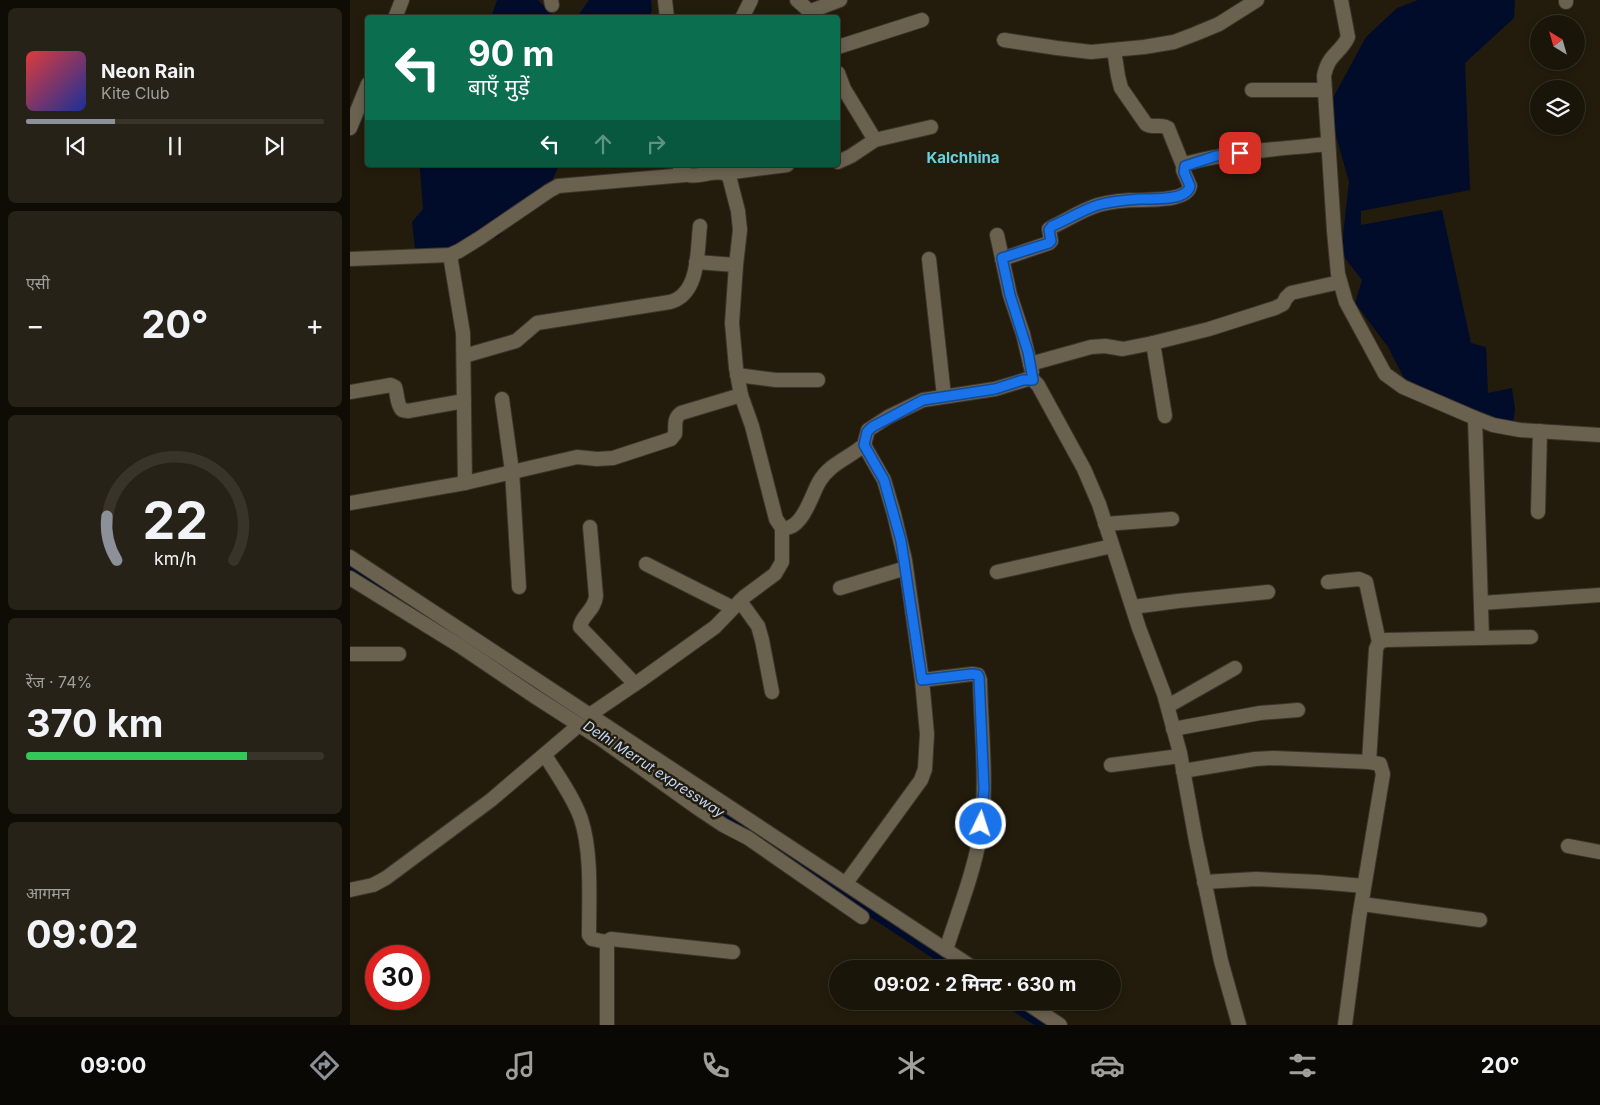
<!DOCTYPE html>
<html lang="hi">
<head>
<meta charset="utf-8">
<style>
	body { margin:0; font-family:Inter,"Noto Sans Devanagari",sans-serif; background:#272217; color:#f1f3f6; height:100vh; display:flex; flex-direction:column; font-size:19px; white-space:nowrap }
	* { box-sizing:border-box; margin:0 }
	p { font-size:16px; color:#9f9f9c }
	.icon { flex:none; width:28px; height:28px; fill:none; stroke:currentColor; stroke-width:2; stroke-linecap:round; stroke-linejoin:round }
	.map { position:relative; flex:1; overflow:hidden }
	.panel { display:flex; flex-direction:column; gap:8px; padding:8px; background:#0e0c05; width:350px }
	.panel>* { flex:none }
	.banner { position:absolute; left:15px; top:15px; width:475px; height:152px; border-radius:5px; box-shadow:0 2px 8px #0003,0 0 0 1px #38342a; background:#0b6e4f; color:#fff; overflow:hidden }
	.needle { width:32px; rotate:323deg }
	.tools { position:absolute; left:1180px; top:15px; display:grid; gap:10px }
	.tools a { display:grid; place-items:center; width:55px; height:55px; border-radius:50%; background:#1a1509; box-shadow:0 2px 8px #0003,0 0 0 1px #38342a; font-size:25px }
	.speed { position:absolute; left:15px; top:945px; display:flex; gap:10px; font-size:25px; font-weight:700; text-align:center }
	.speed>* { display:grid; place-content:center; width:65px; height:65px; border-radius:50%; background:#1a1509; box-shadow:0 2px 8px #0003,0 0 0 1px #38342a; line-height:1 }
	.speed .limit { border:8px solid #d22; background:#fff; color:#111 }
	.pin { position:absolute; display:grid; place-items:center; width:42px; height:42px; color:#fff; margin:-21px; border-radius:10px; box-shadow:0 2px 8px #0006 }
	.me { position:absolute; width:55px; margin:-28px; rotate:4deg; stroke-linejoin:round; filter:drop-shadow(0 0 4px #0008) }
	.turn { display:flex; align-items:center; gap:18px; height:105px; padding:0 20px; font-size:22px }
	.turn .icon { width:65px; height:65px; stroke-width:2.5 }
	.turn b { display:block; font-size:35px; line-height:42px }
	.lanes { display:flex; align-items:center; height:48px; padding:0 20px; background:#0003; justify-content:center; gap:25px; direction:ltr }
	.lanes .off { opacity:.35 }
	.big { font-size:38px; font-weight:700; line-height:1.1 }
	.panel .tile { flex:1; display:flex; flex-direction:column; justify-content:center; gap:8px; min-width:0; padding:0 18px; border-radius:8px; background:#272217 }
	.panel .dial { align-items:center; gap:0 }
	.dial svg { height:130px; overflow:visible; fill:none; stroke:#38342a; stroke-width:7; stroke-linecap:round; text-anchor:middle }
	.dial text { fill:#f1f3f6; stroke:none }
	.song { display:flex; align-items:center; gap:15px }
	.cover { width:60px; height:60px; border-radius:8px; background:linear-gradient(135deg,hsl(0 70% 55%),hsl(230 70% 35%)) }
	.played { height:5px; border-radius:2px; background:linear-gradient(90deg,#8c9099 30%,#38342a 30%) }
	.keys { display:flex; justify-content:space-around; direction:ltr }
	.heat { display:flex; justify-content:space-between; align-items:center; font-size:28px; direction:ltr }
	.charge { height:8px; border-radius:4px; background:linear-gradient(90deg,#34c759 74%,#38342a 0) }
	.trip { position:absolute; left:479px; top:960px; width:292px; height:50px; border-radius:25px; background:#1a1509; box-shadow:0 2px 8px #0003,0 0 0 1px #38342a; font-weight:700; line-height:50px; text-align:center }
	.dock { display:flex; height:80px; justify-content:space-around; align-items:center; background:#0a0804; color:#9f9f9c }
	.dock .icon { width:35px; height:35px }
	.dock .current { color:#8c9099 }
	.dock b { font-size:22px; color:#f1f3f6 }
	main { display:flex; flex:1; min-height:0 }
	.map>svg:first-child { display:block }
</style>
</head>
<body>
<main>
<section class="panel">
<div class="tile">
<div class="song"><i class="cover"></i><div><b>Neon Rain</b><p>Kite Club</p></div></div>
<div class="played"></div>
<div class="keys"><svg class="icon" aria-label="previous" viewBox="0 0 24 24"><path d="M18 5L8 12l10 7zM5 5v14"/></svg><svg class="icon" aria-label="pause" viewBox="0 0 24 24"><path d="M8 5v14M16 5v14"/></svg><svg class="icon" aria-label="next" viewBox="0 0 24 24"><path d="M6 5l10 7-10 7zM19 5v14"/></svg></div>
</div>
<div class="tile"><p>एसी</p>
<div class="heat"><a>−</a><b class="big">20°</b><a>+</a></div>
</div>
<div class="tile dial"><svg viewBox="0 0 100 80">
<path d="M14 69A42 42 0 1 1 86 69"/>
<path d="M14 69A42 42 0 0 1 8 42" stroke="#8c9099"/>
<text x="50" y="56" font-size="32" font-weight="700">22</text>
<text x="50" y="72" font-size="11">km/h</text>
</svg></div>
<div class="tile"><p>रेंज · 74%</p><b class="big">370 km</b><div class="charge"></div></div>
<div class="tile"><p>आगमन</p><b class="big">09:02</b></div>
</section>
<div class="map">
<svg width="1250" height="1025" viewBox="0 0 1250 1025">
	<rect width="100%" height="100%" fill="#231c0c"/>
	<!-- water -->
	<g fill="#000c2a">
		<polygon points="147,0 188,0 202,14 221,17 120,18 142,15"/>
		<polygon points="239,0 301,0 302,10 299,17 227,17"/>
		<polygon points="1068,0 1165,0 1164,18 1115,63 1120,190 1011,211 1011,225 1092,210 1121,343 1136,347 1138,393 1162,388 1165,409 1163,425 1146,424 1054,378 1038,347 1005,303 1012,280 991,253 999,182 978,107 1016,37 1047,8"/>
		<polygon points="67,165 209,165 201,183 148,237 95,252 76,256 65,249 62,222 73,209 70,169"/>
	</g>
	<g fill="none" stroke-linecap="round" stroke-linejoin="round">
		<!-- canal -->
		<g stroke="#000c2a" stroke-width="11">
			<polyline points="0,569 38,594"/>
			<polyline points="296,763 609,969"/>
			<polyline points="658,1001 694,1025"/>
		</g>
		<defs>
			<g id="minor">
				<polyline points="201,0 202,5"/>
				<polyline points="315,0 317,18"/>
				<polyline points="447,0 466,17"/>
				<path d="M 991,0 L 998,37 C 991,53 978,54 974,76 L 984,231 L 988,274 L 996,302 L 1035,374 L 1053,387 L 1125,418 L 1143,425 L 1170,430 L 1250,435"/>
				<polyline points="1216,0 1216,2"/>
				<polyline points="461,11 490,0"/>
				<polyline points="45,18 52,0"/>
				<polyline points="392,18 401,0"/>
				<polyline points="654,40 707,48 741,52 794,47 824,42 845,34 869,24 907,0"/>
				<polyline points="488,47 572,20"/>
				<path d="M 764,50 L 768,76 L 771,88 L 796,124 C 803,129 811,123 818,128 L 834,168"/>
				<polyline points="488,73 494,89 525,140"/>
				<polyline points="902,90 975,90"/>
				<polyline points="0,128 18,84"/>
				<polyline points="488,162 501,156 525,140 581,127"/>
				<path d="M 329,165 C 337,188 363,165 378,175 L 380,180 L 388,211 L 390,230 L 386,265 L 382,323 L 386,368 L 391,395 L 402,426 L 426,519 L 432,528 C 452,531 461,496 469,482 C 479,464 499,458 514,445 L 518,430 L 538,417 L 573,400 L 645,389 L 678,379 L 683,380 L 688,385 L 734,469 L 749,504 L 789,628 L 814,694 L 830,753 L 846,841 L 871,961 L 889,1025"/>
				<polyline points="375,173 437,165"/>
				<polyline points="647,235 660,295 673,334 682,372"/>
				<polyline points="100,255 113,333 115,483"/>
				<polyline points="0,259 100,255 109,251 130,238 199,191 208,186 335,175"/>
				<polyline points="579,259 594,396"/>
				<path d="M 652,259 L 699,243 L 701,241 L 699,229 L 702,227 C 717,220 732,210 748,205 C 762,201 777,200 791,200 C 803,199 837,201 840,186 L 833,170 L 835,165 L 838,163 C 884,151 931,149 978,144"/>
				<polyline points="346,262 386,265"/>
				<polyline points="803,343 815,416"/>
				<path d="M 114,356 L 166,341 L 187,323 L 320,302 C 350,294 347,251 350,226"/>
				<polyline points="680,364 741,347 755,346 773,349 803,343 859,329 925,308 933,304 936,298 941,293 990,282"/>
				<polyline points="387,375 426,380 468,380"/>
				<path d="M 0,392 L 41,385 L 45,387 C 48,395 46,403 52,410 L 58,411 L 114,401"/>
				<polyline points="152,399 162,471 169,587"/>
				<polyline points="1125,418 1132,638"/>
				<path d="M 0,503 L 115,483 L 227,457 L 247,459 L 263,458 L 321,439 L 325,434 C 326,425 323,419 331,413 L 391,395"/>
				<polyline points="1188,512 1190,431"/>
				<polyline points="755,524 822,519"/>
				<path d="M 240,527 L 246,596 C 245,610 231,616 230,627 L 285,684"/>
				<polyline points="0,557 625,969"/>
				<polyline points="296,564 383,608"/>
				<polyline points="647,572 762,546"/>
				<polyline points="0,578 110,646 184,696 251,739 349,809 373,825 398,838 512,917"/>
				<polyline points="978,582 1009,579 1016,582 1029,642"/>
				<polyline points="490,588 556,568"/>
				<polyline points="390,601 408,626 412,640 422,692"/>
				<polyline points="1131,603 1250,595"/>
				<polyline points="783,607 828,601 918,592"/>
				<polyline points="0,654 49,654"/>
				<path d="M 572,680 L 622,674 L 628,675 L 630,680 C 631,729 638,788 630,836 C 623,875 608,912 596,950"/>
				<polyline points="818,706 885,668"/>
				<polyline points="241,714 291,680 365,627 394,597 425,574 432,562 432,528"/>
				<polyline points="823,729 910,713 948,710"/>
				<path d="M 195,755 C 207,775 223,796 231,819 C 242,852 239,899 239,935 L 242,939 L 256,942 L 257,946 L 257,1025"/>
				<polyline points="1019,762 1026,649 1029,642 1036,640 1181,637"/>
				<polyline points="761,765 830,756"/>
				<polyline points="833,771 905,759 924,758 1019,762 1030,764 1033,774 1009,918 995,1025"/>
				<polyline points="1218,846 1250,852"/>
				<polyline points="854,882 906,879 968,882 1014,886"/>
				<polyline points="496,883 571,780 575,769 577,734 572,680 555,560 544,514 534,480 514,445"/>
				<polyline points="0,890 23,885 36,878 141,800 229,725"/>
				<polyline points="1012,904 1130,920"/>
				<polyline points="256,942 261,939 383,952"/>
				<polyline points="674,1001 710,1025"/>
			</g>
		</defs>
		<!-- minor casing -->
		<use href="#minor" stroke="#3a342c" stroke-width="16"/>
		<!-- minor -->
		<use href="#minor" stroke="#6a614f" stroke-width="14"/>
	</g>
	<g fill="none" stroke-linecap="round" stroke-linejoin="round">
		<defs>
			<path id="route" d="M 631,824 L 634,789 L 629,677 L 628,675 L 622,674 L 572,680 L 551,541 L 534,480 L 514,445 L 517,432 L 522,427 L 573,400 L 645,389 L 673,380 L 683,380 L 678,352 L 660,295 L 652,258 L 699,243 L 701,241 L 699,230 L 702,226 C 717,220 732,210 748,205 C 762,201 777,200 791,199 C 803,199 837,201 840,186 L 834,172 L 835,166 L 866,156 L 890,153"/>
		</defs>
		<!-- route casing -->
		<use href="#route" stroke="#114b97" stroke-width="12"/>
		<!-- route -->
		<use href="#route" stroke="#1a73e8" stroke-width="9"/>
	</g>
	<g text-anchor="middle" stroke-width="5" stroke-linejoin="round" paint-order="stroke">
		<!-- water labels -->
		<g font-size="14" font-style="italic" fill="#c1d8fd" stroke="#231c0c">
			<text transform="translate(304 769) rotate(33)" y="5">Delhi Merrut expressway</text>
		</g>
		<!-- quarter labels -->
		<g font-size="15" font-weight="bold" fill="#68d3e0" stroke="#231c0c">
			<text x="613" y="163">Kalchhina</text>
		</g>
	</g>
</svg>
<div class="tools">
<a><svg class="needle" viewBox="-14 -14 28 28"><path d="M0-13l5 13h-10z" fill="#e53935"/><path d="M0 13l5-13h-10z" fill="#9f9f9c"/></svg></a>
<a><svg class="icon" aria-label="layers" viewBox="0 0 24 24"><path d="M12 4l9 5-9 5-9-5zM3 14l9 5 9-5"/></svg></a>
</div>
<div class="speed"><div class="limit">30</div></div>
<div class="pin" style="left:890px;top:153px;background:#d93025"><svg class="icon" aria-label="arrive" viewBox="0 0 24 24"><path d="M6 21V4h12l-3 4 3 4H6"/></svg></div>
<svg class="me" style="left:631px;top:824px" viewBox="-20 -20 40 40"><circle r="17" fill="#1a73e8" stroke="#fff" stroke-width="3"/><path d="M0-11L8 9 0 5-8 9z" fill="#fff"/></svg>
<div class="trip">09:02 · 2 मिनट · 630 m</div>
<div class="banner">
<div class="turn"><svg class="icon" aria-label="left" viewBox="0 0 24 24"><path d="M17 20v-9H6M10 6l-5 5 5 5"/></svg><div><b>90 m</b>बाएँ मुड़ें</div></div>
<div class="lanes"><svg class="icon" aria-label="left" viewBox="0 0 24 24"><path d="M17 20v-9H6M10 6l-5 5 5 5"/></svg><svg class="icon off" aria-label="ahead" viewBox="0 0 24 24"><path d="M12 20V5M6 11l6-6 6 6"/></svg><svg class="icon off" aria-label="right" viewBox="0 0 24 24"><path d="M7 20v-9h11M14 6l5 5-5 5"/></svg></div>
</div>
</div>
</main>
<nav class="dock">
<b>09:00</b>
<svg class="icon current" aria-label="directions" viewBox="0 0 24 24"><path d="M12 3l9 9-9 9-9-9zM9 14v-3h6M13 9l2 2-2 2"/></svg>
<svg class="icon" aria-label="music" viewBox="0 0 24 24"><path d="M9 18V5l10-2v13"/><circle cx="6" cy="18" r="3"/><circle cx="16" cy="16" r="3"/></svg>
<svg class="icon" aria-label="phone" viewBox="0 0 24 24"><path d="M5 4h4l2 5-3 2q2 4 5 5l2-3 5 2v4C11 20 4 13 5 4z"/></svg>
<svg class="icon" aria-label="climate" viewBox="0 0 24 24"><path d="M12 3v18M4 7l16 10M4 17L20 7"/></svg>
<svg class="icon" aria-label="car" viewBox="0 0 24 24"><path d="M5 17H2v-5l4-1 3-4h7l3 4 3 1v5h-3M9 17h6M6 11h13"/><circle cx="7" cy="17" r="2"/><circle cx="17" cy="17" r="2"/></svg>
<svg class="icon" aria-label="filters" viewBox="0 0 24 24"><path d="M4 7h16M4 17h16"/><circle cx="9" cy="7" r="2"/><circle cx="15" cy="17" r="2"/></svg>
<b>20°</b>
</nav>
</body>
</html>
